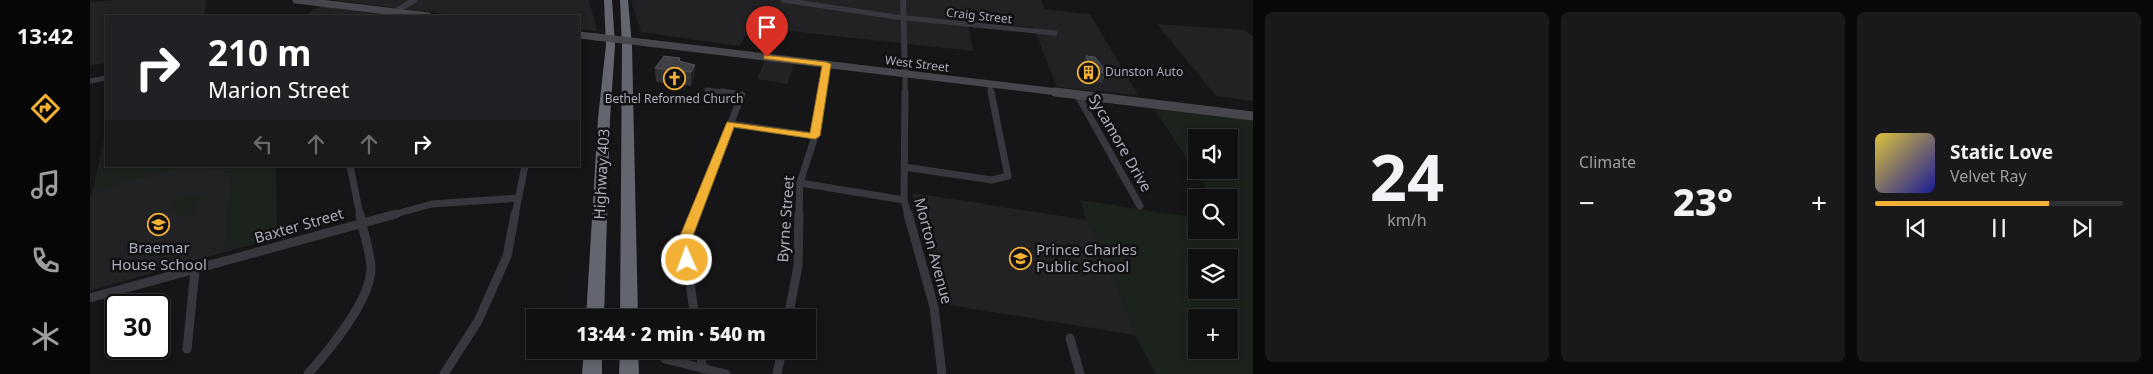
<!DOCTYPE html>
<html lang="en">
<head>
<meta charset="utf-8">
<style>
	body { margin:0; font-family:"Noto Sans",sans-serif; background:#19191b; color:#f1f3f6; height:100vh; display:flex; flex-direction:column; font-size:19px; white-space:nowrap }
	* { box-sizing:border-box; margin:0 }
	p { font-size:16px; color:#9c9d9f }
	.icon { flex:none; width:28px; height:28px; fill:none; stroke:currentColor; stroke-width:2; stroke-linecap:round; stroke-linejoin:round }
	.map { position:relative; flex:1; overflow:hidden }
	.side { display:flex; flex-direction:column; gap:12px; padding:12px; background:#09090a; width:900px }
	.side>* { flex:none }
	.banner { position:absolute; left:15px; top:15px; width:475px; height:152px; border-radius:0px; box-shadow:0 2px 8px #0003,0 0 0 1px #303032; background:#202124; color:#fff; overflow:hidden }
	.tools { position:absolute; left:1098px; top:129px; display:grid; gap:10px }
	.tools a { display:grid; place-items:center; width:50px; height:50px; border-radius:0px; background:#101012; box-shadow:0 2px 8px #0003,0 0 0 1px #303032; font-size:25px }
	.speed { position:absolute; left:15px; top:294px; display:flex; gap:10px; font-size:25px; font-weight:700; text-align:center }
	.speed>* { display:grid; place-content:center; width:65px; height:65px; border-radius:50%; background:#101012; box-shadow:0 2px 8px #0003,0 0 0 1px #303032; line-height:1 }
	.speed .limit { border:2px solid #111; border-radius:8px; background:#fff; color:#111 }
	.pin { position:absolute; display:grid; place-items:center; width:42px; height:42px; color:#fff; margin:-51px -21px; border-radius:50% 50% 50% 0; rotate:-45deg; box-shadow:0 0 5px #0007 }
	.pin .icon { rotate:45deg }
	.me { position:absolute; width:55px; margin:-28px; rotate:358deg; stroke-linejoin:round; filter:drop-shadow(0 0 4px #0008) }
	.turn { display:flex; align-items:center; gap:18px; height:105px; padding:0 20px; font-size:22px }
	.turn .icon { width:65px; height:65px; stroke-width:2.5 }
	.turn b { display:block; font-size:35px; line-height:42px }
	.lanes { display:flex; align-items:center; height:48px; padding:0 20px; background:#0003; justify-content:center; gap:25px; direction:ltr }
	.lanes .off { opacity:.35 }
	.big { font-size:38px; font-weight:800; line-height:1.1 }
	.side .card { flex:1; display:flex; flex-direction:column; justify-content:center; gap:8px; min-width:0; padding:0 18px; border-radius:8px; background:#19191b }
	.side .dial { align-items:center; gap:0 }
	.dial b { font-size:65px; line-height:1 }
	.song { display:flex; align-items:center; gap:15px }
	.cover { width:60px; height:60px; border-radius:8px; background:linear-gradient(135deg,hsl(50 70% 55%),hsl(240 70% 35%)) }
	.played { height:5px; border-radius:2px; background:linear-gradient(90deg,#f2b134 70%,#303032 70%) }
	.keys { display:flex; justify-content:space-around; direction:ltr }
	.heat { display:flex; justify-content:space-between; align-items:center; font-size:28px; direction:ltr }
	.side .tiles { flex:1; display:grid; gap:12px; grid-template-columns:repeat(3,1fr) }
	.trip { position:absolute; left:436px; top:309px; width:290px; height:50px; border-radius:0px; background:#101012; box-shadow:0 2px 8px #0003,0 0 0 1px #303032; font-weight:800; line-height:50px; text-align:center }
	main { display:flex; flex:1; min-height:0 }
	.tab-bar { display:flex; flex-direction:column; width:90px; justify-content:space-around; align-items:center; background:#060607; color:#9c9d9f }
	.tab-bar .icon { width:35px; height:35px }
	.tab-bar .selected { color:#f2b134 }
	.tab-bar b { font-size:22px; color:#f1f3f6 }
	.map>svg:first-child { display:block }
</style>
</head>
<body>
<main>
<nav class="tab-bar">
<b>13:42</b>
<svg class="icon selected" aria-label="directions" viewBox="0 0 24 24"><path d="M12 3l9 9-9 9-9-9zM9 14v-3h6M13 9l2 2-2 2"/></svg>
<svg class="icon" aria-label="music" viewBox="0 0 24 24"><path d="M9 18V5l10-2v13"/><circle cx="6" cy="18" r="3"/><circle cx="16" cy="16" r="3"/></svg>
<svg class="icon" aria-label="phone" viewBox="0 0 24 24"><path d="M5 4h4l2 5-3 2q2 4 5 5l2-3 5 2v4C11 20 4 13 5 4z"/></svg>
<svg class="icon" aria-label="climate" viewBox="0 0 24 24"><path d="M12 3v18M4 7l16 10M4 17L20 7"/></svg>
</nav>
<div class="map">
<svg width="1163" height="374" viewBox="0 0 1163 374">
	<rect width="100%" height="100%" fill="#161618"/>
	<!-- built -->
	<g fill="#222225">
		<polygon points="25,0 117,0 114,16 16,16 16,63 0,65 0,2"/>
		<polygon points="242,0 499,0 507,31 489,29 489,16 371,16"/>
		<polygon points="541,0 952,0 954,9 1000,14 1048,95 967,87 943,27 877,21 883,51 662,27 649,46 551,32"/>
		<polygon points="231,6 294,15 213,16"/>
		<polygon points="1067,24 1154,30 1163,37 1163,101 1126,96"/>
		<polygon points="675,60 704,64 697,84 667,79"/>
		<polygon points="95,166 113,166 142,173 135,252 0,291 0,198 3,190"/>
		<polygon points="823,193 997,220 1014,250 1045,335 859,305 847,268 825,216"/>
	</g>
	<!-- green -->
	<g fill="#1c231d" fill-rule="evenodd">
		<path d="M 1063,107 L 1163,120 L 1163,374 L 1066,374 L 1045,335 L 1014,250 L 997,220 L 990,200 L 1106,218 L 1106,230 L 1139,230 L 1139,198 L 1122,197 ZM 1106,138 L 1139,138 L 1139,170 L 1106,170 ZM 1106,258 L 1139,258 L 1139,290 L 1106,290 ZM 1106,318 L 1139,318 L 1139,350 L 1106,350 Z"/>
		<polygon points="16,130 16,166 95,166 3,190"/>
		<polygon points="113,166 186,166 187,238 135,252 142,173"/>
		<polygon points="100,196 111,198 104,213 94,216 77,211 82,204"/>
	</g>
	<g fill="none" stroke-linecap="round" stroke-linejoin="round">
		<!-- minor-far2 -->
		<g stroke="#37383d" stroke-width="5">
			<polyline points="693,0 806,17 965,33"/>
			<polyline points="0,81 16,78"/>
			<polyline points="899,84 901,93"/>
			<polyline points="617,90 641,93"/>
			<polyline points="732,93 736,64"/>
			<polyline points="815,93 815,74"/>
		</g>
		<!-- minor-far1 -->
		<g stroke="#37383d" stroke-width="7">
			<polyline points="815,92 814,200 818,215"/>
			<polyline points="987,94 1050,206"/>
			<polyline points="640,124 725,136"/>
			<polyline points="260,166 270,215"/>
			<polyline points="814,167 902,180 918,176 901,92"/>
			<polyline points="710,183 814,200"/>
			<polyline points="302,215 342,204 429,198"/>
			<polyline points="425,215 435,166"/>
			<polyline points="604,215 652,95 632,92"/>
			<polyline points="709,215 710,183 725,136 732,92"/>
		</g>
		<!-- minor -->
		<g stroke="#37383d" stroke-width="9">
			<polyline points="605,214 594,241 605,318"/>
			<polyline points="818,214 844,307 852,374"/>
			<polyline points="0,298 306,214"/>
			<polyline points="698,318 708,266 709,214"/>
			<polyline points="980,338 990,374"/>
			<polyline points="97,349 105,270"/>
			<polyline points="610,350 613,369"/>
			<polyline points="575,359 636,374"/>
			<path d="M 218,374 C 239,350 279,303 281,270 C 282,258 272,228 270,214"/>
			<polyline points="354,374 388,321 417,256 425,214"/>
			<polyline points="687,374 692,350"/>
		</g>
		<!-- tertiary -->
		<g stroke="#37383d" stroke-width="6">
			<polyline points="813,0 815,74"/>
			<polyline points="305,12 324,0"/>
		</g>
		<!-- secondary-far1 -->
		<g stroke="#45474d" stroke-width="7">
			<polyline points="206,0 338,16"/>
			<polyline points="489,35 507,37"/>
			<polyline points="558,43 976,93"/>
		</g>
		<!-- secondary -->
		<polyline stroke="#45474d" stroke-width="9" points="965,92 1163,116"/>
		<!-- motorway -->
		<g fill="#63666e" fill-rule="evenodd">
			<polygon points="514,0 522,0 525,45 520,118 514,318 496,318 508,118 516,45"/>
			<polygon points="530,0 538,0 542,46 548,318 530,318 532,46"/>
			<polygon points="494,350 512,350 512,374 492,374"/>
			<polygon points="530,350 548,350 549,374 529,374"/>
		</g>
		<!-- secondary-bridge -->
		<polyline stroke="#45474d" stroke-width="7" points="507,37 558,43"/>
	</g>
	<!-- wall -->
	<g fill="#323236">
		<polygon points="996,56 1017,73 1012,83 1000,81 992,66"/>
		<polygon points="590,58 590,61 605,65 604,78 601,86 566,82 565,68"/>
	</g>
	<!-- shaded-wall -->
	<polygon fill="#212124" points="605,65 604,78 601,86 601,72"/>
	<!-- building -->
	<g fill="#3f3f44" stroke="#4f5156">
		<polygon points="574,56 590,58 589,61 605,65 601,72 565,68"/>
		<polygon points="996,56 1005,57 1017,73 1004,71"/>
	</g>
	<!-- route -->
	<polygon fill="#f2b134" stroke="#9d7322" points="674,55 736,62 741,64 730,136 725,139 644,127 601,241 604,260 597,265 592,263 588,241 637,122 720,133 732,66 677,59 674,59"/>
	<!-- icons -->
	<defs>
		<symbol id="building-ring" viewBox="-11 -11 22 22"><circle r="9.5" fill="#111113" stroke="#f2b134" stroke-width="1.5"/><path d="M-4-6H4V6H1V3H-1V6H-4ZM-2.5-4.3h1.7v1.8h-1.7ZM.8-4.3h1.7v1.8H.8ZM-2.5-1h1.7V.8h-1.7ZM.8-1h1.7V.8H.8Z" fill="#f2b134"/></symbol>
		<symbol id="church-ring" viewBox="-11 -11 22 22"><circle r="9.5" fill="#111113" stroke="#f2b134" stroke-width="1.5"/><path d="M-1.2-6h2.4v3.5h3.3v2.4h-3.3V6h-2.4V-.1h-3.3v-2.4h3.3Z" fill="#f2b134"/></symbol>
		<symbol id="school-ring" viewBox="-11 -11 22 22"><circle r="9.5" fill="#111113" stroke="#f2b134" stroke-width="1.5"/><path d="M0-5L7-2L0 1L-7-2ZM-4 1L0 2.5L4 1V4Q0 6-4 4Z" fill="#f2b134"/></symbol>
	</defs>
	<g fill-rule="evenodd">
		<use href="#building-ring" x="986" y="60" width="25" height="25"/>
		<use href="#church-ring" x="572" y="66" width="25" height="25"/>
		<use href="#school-ring" x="56" y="212" width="25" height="25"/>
		<use href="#school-ring" x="918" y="246" width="25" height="25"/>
	</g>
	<g text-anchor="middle" stroke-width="5" stroke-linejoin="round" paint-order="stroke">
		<!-- far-street labels -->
		<g font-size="12" fill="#a8adb8" stroke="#111113">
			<text transform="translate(889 16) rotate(6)" y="4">Craig Street</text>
			<text transform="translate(827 64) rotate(7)" y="4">West Street</text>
		</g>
		<!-- far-poi labels -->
		<g font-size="12" fill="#a8adb8" stroke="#111113" text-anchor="start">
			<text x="1015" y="76">Dunston Auto</text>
			<text x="584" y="103" text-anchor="middle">Bethel Reformed Church</text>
		</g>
		<!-- street labels -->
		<g font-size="15" fill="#a8adb8" stroke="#111113">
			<text transform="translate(1030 143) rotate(60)" y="5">Sycamore Drive</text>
			<text transform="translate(512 174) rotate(-87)" y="5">Highway 403</text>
			<text transform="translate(696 219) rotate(-86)" y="5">Byrne Street</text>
			<text transform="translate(209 226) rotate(-16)" y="5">Baxter Street</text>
			<text transform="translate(843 251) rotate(75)" y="5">Morton Avenue</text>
		</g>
		<!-- poi labels -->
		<g font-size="15" fill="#a8adb8" stroke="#111113">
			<text x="69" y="253">Braemar<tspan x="69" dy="17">House School</tspan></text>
			<text x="946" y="255" text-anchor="start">Prince Charles<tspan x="946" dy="17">Public School</tspan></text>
		</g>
	</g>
</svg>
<div class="tools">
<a><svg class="icon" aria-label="sound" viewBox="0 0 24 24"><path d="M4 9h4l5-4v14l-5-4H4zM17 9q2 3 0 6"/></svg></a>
<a><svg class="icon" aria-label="search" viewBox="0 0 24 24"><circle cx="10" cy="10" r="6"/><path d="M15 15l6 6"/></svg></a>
<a><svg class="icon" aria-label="layers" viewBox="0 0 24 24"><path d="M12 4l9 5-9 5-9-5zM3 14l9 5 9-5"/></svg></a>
<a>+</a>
</div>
<div class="speed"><div class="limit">30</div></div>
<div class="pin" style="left:677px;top:57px;background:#d93025"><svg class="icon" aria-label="arrive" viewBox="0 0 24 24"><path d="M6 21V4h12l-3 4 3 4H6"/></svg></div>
<svg class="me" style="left:597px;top:260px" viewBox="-20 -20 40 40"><circle r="17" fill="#f2b134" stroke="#fff" stroke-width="3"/><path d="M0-11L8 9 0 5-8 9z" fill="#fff"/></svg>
<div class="trip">13:44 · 2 min · 540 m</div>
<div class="banner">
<div class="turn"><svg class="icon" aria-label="right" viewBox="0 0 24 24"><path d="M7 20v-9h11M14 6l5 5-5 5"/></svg><div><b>210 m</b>Marion Street</div></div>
<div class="lanes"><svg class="icon off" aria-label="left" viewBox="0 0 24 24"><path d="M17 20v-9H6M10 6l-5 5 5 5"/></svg><svg class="icon off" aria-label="ahead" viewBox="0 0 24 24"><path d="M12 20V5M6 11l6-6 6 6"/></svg><svg class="icon off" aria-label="ahead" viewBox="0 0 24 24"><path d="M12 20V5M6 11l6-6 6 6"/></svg><svg class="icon" aria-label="right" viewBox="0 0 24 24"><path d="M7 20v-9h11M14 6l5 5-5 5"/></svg></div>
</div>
</div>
<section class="side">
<div class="tiles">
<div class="card dial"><b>24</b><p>km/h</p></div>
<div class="card"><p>Climate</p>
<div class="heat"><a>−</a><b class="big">23°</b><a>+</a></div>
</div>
<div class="card">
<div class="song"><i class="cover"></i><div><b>Static Love</b><p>Velvet Ray</p></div></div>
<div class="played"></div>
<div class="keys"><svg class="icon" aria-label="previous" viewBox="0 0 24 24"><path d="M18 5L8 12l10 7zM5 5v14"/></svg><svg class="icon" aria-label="pause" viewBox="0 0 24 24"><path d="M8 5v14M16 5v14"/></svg><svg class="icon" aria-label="next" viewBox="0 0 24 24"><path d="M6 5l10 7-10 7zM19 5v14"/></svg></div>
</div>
</div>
</section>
</main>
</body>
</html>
